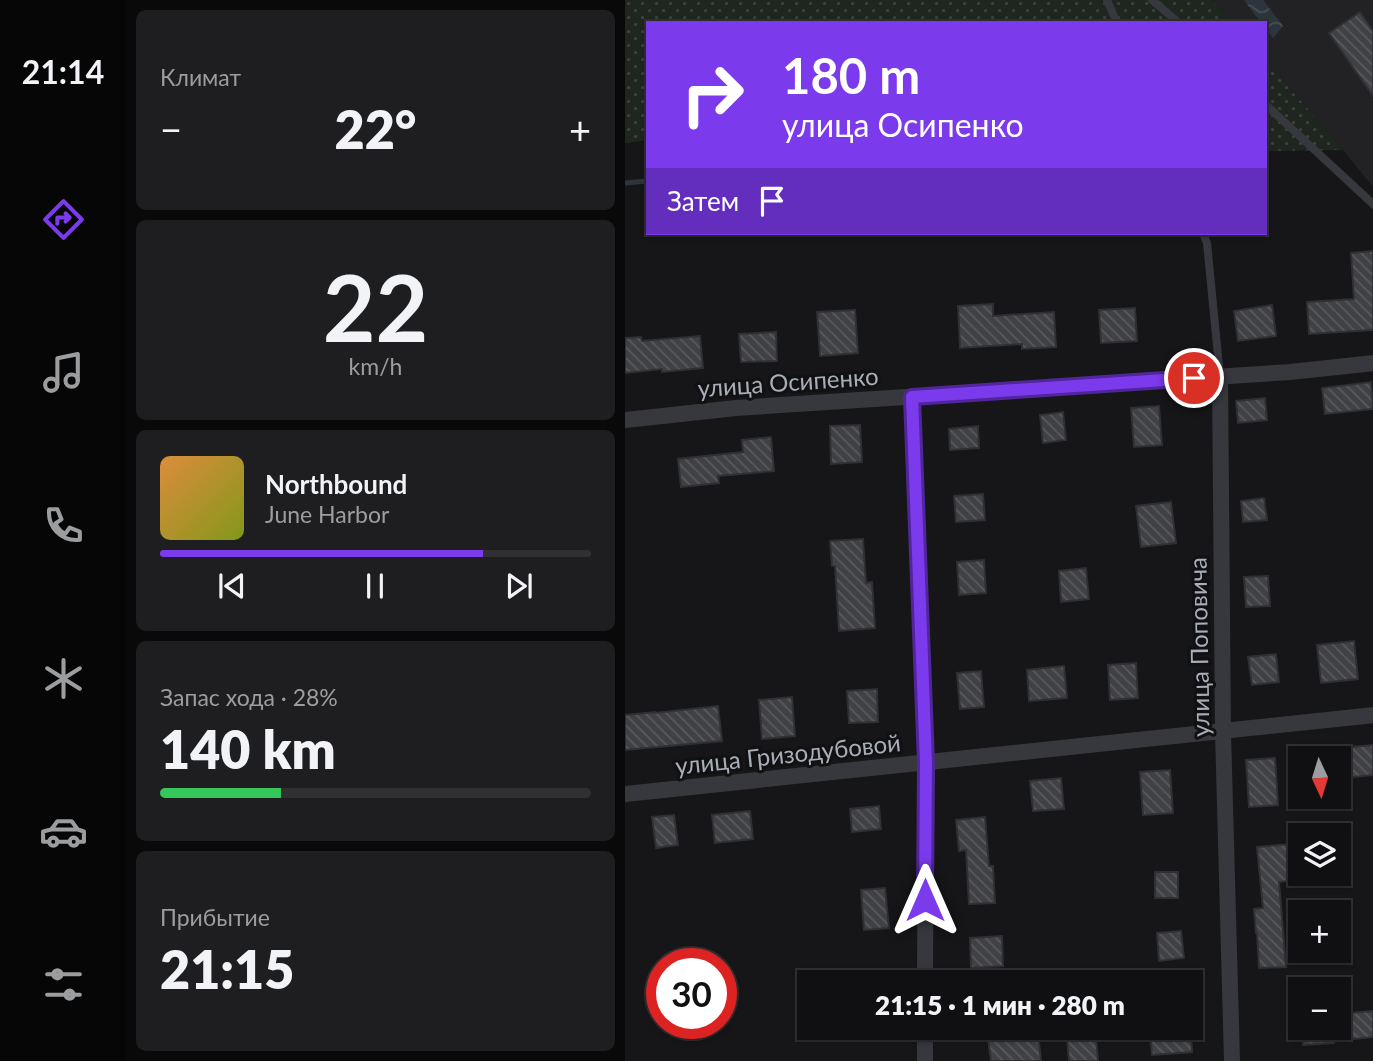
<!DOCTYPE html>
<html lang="ru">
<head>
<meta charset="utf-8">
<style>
	body { margin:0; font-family:Lato,sans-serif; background:#1e1e20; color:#f1f3f6; height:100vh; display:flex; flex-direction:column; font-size:26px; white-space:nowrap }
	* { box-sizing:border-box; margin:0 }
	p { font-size:23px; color:#9c9d9f }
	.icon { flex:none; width:38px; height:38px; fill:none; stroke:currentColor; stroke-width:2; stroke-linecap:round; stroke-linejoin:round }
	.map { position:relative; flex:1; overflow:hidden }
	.details { display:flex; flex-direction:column; gap:10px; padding:10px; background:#09090a; width:499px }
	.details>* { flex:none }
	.hud { position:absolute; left:21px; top:21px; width:621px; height:214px; border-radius:0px; box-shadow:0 2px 5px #0004,0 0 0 2px #303032; background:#7c3aed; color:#fff; overflow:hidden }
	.needle { width:46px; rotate:176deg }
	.controls { position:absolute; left:663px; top:746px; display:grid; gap:14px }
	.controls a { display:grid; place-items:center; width:63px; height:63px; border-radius:0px; background:#101012; box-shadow:0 2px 5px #0004,0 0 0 2px #303032; font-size:35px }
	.speed { position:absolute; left:21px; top:948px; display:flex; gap:14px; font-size:35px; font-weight:700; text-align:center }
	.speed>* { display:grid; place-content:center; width:91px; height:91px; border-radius:50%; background:#101012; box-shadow:0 2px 5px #0004,0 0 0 2px #303032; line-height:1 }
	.speed .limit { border:10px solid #d22; background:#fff; color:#111 }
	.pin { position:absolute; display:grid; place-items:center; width:60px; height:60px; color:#fff; margin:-30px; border:4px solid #fff; border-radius:50%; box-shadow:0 2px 7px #0007 }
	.me { position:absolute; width:77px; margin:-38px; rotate:0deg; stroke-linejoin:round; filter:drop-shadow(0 0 5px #0008) }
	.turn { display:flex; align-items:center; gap:24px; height:147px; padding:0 21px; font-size:32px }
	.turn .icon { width:91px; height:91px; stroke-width:2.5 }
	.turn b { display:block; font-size:49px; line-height:60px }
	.then { display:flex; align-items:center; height:66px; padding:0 21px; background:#0003; gap:14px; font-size:26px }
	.big { font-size:52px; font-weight:800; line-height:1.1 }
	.details .card { flex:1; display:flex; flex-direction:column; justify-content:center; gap:10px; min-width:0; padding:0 24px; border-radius:10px; background:#1e1e20 }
	.details .dial { align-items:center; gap:0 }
	.dial b { font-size:91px; line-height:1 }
	.song { display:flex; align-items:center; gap:21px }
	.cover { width:84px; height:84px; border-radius:10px; background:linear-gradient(135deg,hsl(30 70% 55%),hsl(70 70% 35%)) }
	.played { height:7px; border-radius:4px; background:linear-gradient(90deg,#7c3aed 75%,#303032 75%) }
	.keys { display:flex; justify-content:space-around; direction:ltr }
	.heat { display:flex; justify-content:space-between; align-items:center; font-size:38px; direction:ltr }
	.charge { height:10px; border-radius:5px; background:linear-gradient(90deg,#34c759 28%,#303032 0) }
	.trip { position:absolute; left:172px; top:970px; width:406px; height:70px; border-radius:0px; background:#101012; box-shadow:0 2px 5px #0004,0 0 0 2px #303032; font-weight:800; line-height:70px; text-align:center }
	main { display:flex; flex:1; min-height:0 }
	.tab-bar { display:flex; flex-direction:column; width:126px; justify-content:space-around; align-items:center; background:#060607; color:#9c9d9f }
	.tab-bar .icon { width:49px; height:49px }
	.tab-bar .on { color:#7c3aed }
	.tab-bar b { font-size:32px; color:#f1f3f6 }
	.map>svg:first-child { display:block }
</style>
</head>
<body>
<main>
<nav class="tab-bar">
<b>21:14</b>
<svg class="icon on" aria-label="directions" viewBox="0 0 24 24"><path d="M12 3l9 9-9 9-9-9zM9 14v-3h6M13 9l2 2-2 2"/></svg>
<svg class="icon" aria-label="music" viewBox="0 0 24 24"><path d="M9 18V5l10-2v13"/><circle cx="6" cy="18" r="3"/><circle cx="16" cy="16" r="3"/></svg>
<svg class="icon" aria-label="phone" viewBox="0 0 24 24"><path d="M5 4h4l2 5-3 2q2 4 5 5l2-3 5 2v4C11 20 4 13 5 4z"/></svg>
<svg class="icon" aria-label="climate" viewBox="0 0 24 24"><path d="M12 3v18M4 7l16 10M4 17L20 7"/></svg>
<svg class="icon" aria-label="car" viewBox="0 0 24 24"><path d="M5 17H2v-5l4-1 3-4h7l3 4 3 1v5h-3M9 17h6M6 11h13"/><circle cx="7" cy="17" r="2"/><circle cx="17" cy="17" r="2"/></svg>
<svg class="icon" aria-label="filters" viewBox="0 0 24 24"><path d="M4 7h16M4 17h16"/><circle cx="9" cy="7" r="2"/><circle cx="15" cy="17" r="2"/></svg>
</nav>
<section class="details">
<div class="card"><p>Климат</p>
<div class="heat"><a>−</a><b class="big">22°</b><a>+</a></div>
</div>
<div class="card dial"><b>22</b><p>km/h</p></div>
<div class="card">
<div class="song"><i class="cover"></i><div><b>Northbound</b><p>June Harbor</p></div></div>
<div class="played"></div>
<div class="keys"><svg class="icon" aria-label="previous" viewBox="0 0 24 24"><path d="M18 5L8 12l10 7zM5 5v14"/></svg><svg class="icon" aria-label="pause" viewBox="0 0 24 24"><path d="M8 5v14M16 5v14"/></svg><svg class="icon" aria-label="next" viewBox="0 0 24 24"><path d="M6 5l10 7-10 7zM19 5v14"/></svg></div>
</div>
<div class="card"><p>Запас хода · 28%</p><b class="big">140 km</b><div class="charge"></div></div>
<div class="card"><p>Прибытие</p><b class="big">21:15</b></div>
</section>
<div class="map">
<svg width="749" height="1061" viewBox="0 0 749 1061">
	<defs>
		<pattern id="grass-dots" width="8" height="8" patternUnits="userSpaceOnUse" patternTransform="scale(1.75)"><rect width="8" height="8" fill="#1e261f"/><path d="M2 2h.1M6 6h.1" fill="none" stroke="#3c433d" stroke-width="1.8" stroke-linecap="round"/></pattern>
		<pattern id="water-waves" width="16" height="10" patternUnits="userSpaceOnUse" patternTransform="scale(1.75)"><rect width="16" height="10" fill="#2c353c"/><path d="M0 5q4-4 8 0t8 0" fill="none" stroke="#485056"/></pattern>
		<pattern id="building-back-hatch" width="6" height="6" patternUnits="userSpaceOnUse" patternTransform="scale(1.75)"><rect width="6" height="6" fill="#404145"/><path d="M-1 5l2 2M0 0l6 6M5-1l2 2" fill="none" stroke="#595a5e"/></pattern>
	</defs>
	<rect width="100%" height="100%" fill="#161618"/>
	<!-- built -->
	<polygon fill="#222225" points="587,0 748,0 748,187 718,150 641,61 640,23 607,23"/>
	<!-- grass -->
	<g fill="url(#grass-dots)">
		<polygon points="0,0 587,0 607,23 23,23 23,140 0,143"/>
		<polygon points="641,61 718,150 641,151"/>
	</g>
	<!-- water -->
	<polygon fill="url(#water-waves)" points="619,0 638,0 658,26 648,38 641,29 640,23 636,23"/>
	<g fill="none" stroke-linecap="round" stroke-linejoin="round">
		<!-- stream -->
		<polyline stroke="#2c353c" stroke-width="5" points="0,183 23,181"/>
	</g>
	<!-- building -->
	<g fill="url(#building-back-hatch)" stroke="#303034" stroke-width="2">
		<polygon points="735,12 748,31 748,96 704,33"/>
		<polygon points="748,251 748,330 684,334 682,302 729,299 726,253"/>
		<polygon points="368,304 368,316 429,312 431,347 397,349 397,344 335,348 333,306"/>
		<polygon points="647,305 651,336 613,341 609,311"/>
		<polygon points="510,308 512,341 476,343 474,310"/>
		<polygon points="230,310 233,353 195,356 192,312"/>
		<polygon points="151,332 152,361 116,362 114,334"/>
		<polygon points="75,336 78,368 37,372 37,369 0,373 0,338 16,337 17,341"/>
		<polygon points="746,382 748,409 700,414 697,388"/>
		<polygon points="640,398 642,420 613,423 611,401"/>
		<polygon points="534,406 537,445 509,447 506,408"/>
		<polygon points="438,412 441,440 418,443 415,415"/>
		<polygon points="235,425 237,462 206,464 205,426"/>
		<polygon points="353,426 354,448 325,450 324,429"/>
		<polygon points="146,437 149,471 93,476 94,483 56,487 53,459 118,452 117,440"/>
		<polygon points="358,494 360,520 331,522 329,496"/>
		<polygon points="639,498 642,520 618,522 616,501"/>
		<polygon points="546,502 551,543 516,547 511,506"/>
		<polygon points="238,539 241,583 247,582 250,628 214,631 210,566 207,566 205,541"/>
		<polygon points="359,560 361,593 334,595 332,562"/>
		<polygon points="461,568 464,599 436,602 434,571"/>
		<polygon points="643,576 645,606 621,607 619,577"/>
		<polygon points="729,641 733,679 696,683 692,645"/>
		<polygon points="651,654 654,682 627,685 623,657"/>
		<polygon points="511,663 513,698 485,700 483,665"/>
		<polygon points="439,666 442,698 404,701 402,670"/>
		<polygon points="356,671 359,707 335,709 332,673"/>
		<polygon points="252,689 253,722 224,723 222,691"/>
		<polygon points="167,697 170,736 137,739 134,700"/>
		<polygon points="93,706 97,741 0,750 0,715 30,712 30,713"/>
		<polygon points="748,745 748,775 720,778 717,748"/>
		<polygon points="650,758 653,805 624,807 621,760"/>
		<polygon points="545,770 548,813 518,815 515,772"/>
		<polygon points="436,778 439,809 408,811 405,781"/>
		<polygon points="254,806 256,829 227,832 225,809"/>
		<polygon points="125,811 128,839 90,843 87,815"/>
		<polygon points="49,815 53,845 31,848 27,817"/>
		<polygon points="360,817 364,866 368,866 370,903 344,904 341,850 334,851 331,820"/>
		<polygon points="666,844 670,880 654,882 661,967 634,968 632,933 631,933 629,909 638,908 632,847"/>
		<rect x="530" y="872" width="23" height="26"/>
		<polygon points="260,888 264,928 239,930 236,890"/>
		<polygon points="556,931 559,958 534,961 532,933"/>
		<polygon points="377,936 378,966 346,968 345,938"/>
		<polygon points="748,1011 748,1037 709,1041 709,1043 678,1045 676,1027 726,1027 725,1013"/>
		<polygon points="566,1030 567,1052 527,1055 525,1034"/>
		<polygon points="413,1033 416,1061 366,1061 363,1039"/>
		<polygon points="471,1037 473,1061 444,1061 442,1039"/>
	</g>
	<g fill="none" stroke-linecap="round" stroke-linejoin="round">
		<!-- service -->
		<g stroke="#37383d" stroke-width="8">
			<polyline points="482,0 492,23"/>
			<polyline points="527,0 554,23"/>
			<polyline points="640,104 749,205"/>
			<polyline points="578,233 582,243 595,376"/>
		</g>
		<!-- minor -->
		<g stroke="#37383d" stroke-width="16">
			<polyline points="595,376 598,732 607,1061"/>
			<polyline points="287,397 301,763 300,982"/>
			<polyline points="0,420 111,408 665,372 749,363"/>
			<polyline points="0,794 749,715"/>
			<polyline points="300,1061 300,1027"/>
		</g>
	</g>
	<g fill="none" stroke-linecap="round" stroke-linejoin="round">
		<defs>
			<polyline id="route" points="300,900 301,763 287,397 569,378"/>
		</defs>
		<!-- route casing -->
		<use href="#route" stroke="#51269a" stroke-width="18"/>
		<!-- route -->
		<use href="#route" stroke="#7c3aed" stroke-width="12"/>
	</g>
	<g text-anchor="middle" stroke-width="6" stroke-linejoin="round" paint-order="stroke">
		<!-- street labels -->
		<g font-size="24" fill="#a8adb8" stroke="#111113">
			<text transform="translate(163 383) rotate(-4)" y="8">улица Осипенко</text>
			<text transform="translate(575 647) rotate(-91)" y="8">улица Поповича</text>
			<text transform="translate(163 755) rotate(-6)" y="8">улица Гризодубовой</text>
		</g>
	</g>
</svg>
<div class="controls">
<a><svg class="needle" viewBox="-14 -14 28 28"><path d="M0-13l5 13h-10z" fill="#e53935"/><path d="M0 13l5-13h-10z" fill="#9c9d9f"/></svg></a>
<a><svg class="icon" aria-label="layers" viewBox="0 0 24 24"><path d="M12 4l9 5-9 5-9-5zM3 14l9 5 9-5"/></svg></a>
<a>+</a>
<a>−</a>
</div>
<div class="speed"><div class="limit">30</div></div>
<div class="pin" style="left:569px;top:378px;background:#d93025"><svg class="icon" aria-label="arrive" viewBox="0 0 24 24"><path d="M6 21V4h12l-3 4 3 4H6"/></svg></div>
<svg class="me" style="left:300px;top:900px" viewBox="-20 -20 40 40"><path d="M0-17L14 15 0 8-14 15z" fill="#7c3aed" stroke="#fff" stroke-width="4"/></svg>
<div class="trip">21:15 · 1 мин · 280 m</div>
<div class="hud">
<div class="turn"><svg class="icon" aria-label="right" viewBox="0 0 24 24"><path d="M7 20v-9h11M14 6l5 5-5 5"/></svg><div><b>180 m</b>улица Осипенко</div></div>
<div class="then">Затем<svg class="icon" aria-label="arrive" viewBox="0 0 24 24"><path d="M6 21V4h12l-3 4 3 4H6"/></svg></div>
</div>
</div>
</main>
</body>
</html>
